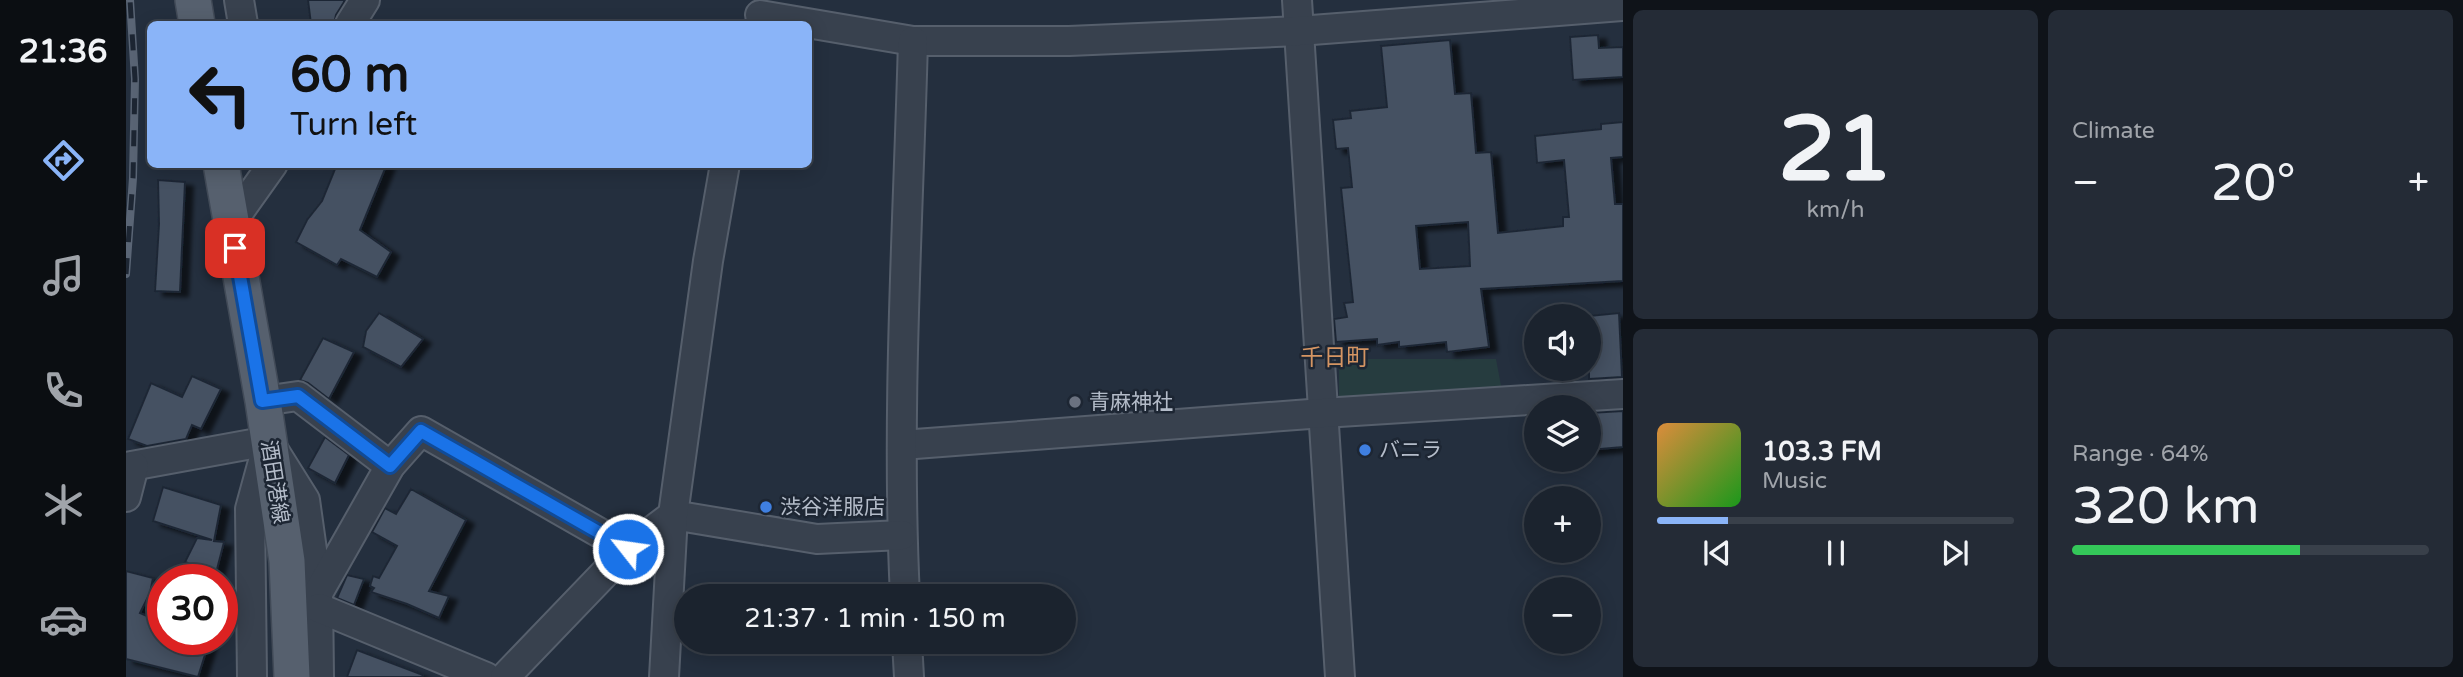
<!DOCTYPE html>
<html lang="en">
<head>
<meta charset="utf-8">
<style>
	body { margin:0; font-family:"Varela Round","Noto Sans JP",sans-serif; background:#242b36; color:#f1f3f6; height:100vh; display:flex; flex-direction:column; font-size:26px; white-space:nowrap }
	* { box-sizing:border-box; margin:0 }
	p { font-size:23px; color:#a0a4aa }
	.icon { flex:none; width:38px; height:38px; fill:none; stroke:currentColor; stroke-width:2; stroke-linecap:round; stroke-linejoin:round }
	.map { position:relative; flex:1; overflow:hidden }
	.drawer { display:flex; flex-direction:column; gap:10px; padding:10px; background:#0f1319; width:840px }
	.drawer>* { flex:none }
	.guide { position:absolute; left:21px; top:21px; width:665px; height:147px; border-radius:10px; box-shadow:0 4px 18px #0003,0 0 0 2px #39404a; background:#8ab4f8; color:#111; overflow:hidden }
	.controls { position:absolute; left:1398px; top:304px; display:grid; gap:14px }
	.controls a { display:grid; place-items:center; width:77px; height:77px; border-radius:50%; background:#1b232e; box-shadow:0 4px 18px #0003,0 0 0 2px #39404a; font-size:35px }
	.speed { position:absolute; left:21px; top:564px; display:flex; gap:14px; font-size:35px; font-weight:700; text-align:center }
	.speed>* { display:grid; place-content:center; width:91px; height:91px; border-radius:50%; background:#1b232e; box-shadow:0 4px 18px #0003,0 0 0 2px #39404a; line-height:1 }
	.speed .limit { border:10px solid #d22; background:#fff; color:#111 }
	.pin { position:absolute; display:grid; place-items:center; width:60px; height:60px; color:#fff; margin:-30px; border-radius:14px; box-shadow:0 4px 10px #0006 }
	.me { position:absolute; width:77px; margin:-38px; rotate:300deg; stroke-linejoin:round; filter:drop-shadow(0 0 5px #0008) }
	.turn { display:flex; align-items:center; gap:24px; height:147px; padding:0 28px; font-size:32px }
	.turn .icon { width:91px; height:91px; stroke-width:2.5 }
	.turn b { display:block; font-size:49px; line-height:60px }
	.big { font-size:52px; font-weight:600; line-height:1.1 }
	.drawer .widget { flex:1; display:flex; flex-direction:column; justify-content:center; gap:10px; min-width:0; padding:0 24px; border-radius:10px; background:#242b36 }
	.drawer .dial { align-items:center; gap:0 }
	.dial b { font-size:91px; line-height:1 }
	.song { display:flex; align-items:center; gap:21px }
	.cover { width:84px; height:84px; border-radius:10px; background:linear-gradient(135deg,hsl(30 70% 55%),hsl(120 70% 35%)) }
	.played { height:7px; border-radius:4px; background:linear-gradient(90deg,#8ab4f8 20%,#39404a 20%) }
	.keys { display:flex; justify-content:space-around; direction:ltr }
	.heat { display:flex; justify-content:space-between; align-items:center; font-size:38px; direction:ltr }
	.charge { height:10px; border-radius:5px; background:linear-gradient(90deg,#34c759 64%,#39404a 0) }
	.drawer .tiles { flex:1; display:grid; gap:10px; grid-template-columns:repeat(2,1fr) }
	.trip { position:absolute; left:548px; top:584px; width:402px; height:70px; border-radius:35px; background:#1b232e; box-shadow:0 4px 18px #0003,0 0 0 2px #39404a; font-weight:600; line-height:70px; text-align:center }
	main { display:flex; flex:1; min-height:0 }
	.dock { display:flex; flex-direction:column; width:126px; justify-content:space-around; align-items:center; background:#0b0e12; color:#a0a4aa }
	.dock .icon { width:49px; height:49px }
	.dock .selected { color:#8ab4f8 }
	.dock b { font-size:32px; color:#f1f3f6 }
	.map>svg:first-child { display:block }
</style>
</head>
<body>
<main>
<nav class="dock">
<b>21:36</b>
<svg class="icon selected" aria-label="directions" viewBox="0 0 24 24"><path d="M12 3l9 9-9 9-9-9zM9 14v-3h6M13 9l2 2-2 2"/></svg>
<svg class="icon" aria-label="music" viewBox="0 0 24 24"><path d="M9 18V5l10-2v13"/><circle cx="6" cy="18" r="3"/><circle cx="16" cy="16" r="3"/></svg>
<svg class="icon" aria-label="phone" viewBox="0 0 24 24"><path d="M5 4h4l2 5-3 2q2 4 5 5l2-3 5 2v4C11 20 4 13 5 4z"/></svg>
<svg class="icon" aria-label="climate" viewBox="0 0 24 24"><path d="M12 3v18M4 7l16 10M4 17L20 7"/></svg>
<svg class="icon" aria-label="car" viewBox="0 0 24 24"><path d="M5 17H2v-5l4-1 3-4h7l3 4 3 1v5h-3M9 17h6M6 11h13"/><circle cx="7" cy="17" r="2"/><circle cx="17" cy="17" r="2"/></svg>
</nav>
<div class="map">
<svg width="1497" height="677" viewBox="0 0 1497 677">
	<defs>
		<filter id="shadow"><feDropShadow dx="8" dy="4.5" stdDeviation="2" flood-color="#0009"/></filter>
	</defs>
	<rect width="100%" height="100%" fill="#242f3e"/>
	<!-- green -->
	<polygon fill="#263c3f" points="1213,359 1370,359 1376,391 1213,399"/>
	<!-- building -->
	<g fill="#455162" stroke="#1f2835" stroke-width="2" fill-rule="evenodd" filter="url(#shadow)">
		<polygon points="182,0 218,0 218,2 210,15 208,24 185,24"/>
		<polygon points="1472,35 1473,48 1497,47 1497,77 1447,80 1444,37"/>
		<path d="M 1324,40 L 1329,94 L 1345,93 L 1350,153 L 1365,152 L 1372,233 L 1437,226 L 1437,217 L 1443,217 L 1438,160 L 1411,163 L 1409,136 L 1475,129 L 1475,124 L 1497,122 L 1497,157 L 1485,158 L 1489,204 L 1497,204 L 1497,281 L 1355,289 L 1363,347 L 1321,352 L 1320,342 L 1273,347 L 1273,342 L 1251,345 L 1251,339 L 1210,342 L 1208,319 L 1221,317 L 1218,303 L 1227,302 L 1215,188 L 1226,187 L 1222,148 L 1210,149 L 1207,120 L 1225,118 L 1224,111 L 1261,107 L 1255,46 ZM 1342,222 L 1344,266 L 1294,269 L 1290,226 Z"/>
		<polygon points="211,164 261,164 234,230 265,252 251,277 215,259 211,265 170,242 181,220 196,201"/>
		<polygon points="32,180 59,182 54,292 29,291 33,224"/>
		<polygon points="253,313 297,339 275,367 237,347 240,331"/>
		<polygon points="1493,313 1496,377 1463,379 1463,316"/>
		<polygon points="197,338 228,352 203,399 182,383 174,380"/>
		<polygon points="66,376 95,389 75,429 66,425 60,439 21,446 2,439 25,383 56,397"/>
		<polygon points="1497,411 1497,447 1463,450 1463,413"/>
		<polygon points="199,437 223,455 209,483 182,468"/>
		<polygon points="37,487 95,505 88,541 98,542 90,573 59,562 71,538 86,540 27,521"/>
		<polygon points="285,489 340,520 303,591 323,596 313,618 281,604 245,592 248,588 244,586 247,576 253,578 271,546 246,532 259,508 270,514"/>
		<polygon points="0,571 27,578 24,593 14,613 37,623 37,639 84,639 72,677 0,659"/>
		<polygon points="221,575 238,579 228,605 211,598"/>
		<polygon points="231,650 297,675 296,677 221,677"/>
	</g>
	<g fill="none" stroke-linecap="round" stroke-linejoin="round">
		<defs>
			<g id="minor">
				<polyline points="113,0 117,24"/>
				<polyline points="1171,0 1214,677"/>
				<polyline points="634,15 787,41 943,41 1173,31 1497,6"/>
				<polyline points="224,24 239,0"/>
				<polyline points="105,223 147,164"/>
				<polyline points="137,401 172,396 264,466"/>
				<polyline points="776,445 1197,413 1497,394"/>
				<polyline points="147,449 179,500 192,593 193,677"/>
				<polyline points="0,467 142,441"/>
				<polyline points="0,497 8,466"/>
				<polyline points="192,593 264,466 295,431 502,549"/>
				<path d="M 779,597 C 770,412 782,226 787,41"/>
				<polyline points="193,608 360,677"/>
				<polyline points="781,642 783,677"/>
				<polyline points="126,677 124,509 141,447"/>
				<polyline points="379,677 502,549 547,515 691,539 776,535"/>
				<polyline points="538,677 547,515 582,261 599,164"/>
			</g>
			<g id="major">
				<polyline points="67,0 71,24"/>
				<polyline points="95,164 137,401 161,561 166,677"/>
			</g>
		</defs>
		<!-- minor casing -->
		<use href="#minor" stroke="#565f6c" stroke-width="32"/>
		<!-- major casing -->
		<use href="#major" stroke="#414a57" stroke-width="38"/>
		<!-- minor -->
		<use href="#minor" stroke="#38414e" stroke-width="28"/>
		<!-- major -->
		<use href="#major" stroke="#56606e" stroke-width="35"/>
		<defs>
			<polyline id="rail" points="0,274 7,178 9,79 4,0"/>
		</defs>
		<!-- rail casing -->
		<use href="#rail" stroke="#5a6575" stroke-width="8"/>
		<!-- rail -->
		<use href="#rail" stroke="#1d2633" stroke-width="5" stroke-dasharray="16" stroke-linecap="butt"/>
	</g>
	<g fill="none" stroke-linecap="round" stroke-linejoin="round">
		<defs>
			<polyline id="route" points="109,248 136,401 172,396 264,466 295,431 502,549"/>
		</defs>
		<!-- route casing -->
		<use href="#route" stroke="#114b97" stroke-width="18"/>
		<!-- route -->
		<use href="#route" stroke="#1a73e8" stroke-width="12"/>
	</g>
	<!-- markers -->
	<circle fill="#6b7280" stroke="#1d2633" stroke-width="2.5" cx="949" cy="402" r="7"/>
	<g fill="#3f7fe0" stroke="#1d2633" stroke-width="2.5">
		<circle cx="1239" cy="450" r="7"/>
		<circle cx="640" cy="507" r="7"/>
	</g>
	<g text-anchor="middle" stroke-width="5" stroke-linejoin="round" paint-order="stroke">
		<!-- poi labels -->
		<g font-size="21" fill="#b4bcc9" stroke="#1d2633" text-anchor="start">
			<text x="963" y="409">青麻神社</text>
			<text x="1253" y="457">バニラ</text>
			<text x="654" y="514">渋谷洋服店</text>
		</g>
		<!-- street labels -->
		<g font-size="21" fill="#b4bcc9" stroke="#1d2633">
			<text transform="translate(149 482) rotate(81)" y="7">酒田港線</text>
		</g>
		<!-- neighbourhood labels -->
		<g font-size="23" fill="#d59563" stroke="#1d2633">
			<text x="1209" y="365">千日町</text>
		</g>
	</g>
</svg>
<div class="controls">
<a><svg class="icon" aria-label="sound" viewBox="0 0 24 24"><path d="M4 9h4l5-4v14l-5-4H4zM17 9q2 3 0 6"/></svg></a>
<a><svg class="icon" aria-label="layers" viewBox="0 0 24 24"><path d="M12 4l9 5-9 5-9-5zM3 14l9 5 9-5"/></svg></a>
<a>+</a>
<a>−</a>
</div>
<div class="speed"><div class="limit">30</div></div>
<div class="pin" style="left:109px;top:248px;background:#d93025"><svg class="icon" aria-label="arrive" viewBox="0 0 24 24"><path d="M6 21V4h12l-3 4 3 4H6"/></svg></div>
<svg class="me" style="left:502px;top:549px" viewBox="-20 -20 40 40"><circle r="17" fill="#1a73e8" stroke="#fff" stroke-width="3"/><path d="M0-11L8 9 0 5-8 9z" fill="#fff"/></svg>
<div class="trip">21:37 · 1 min · 150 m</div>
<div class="guide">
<div class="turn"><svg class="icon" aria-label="left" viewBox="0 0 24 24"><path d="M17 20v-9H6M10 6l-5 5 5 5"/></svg><div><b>60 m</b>Turn left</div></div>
</div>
</div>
<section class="drawer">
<div class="tiles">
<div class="widget dial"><b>21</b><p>km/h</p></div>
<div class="widget"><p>Climate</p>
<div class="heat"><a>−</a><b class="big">20°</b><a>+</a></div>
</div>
<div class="widget">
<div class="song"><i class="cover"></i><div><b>103.3 FM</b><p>Music</p></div></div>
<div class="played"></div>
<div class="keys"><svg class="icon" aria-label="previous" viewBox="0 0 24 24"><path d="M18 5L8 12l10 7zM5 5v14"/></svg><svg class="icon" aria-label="pause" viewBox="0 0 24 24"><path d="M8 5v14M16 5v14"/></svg><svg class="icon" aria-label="next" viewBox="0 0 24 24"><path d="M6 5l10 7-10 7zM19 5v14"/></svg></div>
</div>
<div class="widget"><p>Range · 64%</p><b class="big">320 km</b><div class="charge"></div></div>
</div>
</section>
</main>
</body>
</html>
